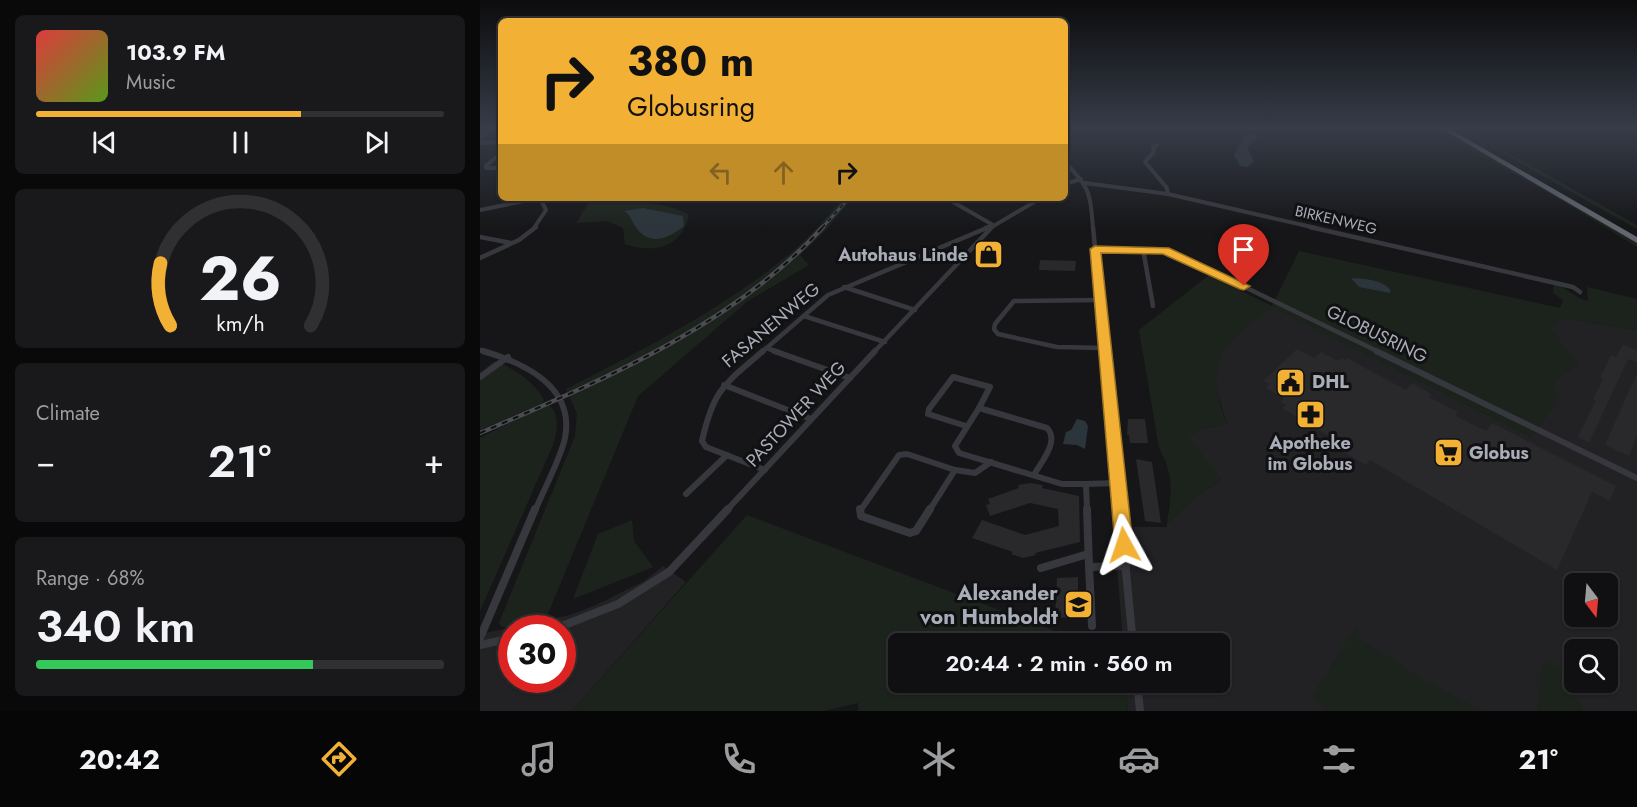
<!DOCTYPE html>
<html lang="en">
<head>
<meta charset="utf-8">
<style>
	body { margin:0; font-family:Jost,sans-serif; background:#19191b; color:#f1f3f6; height:100vh; display:flex; flex-direction:column; font-size:22px; white-space:nowrap }
	* { box-sizing:border-box; margin:0 }
	p { font-size:20px; color:#9c9d9f }
	.icon { flex:none; width:33px; height:33px; fill:none; stroke:currentColor; stroke-width:2; stroke-linecap:round; stroke-linejoin:round }
	.map { position:relative; flex:1; overflow:hidden }
	.drawer { display:flex; flex-direction:column; gap:15px; padding:15px; background:#09090a; width:480px }
	.drawer>* { flex:none }
	.guide { position:absolute; left:18px; top:18px; width:570px; height:183px; border-radius:9px; box-shadow:0 2px 4px #0004,0 0 0 2px #303032; background:#f2b134; color:#111; overflow:hidden }
	.needle { width:39px; rotate:164deg }
	.buttons { position:absolute; left:1084px; top:573px; display:grid; gap:12px }
	.buttons a { display:grid; place-items:center; width:54px; height:54px; border-radius:9px; background:#101012; box-shadow:0 2px 4px #0004,0 0 0 2px #303032; font-size:30px }
	.speed { position:absolute; left:18px; top:615px; display:flex; gap:12px; font-size:30px; font-weight:700; text-align:center }
	.speed>* { display:grid; place-content:center; width:78px; height:78px; border-radius:50%; background:#101012; box-shadow:0 2px 4px #0004,0 0 0 2px #303032; line-height:1 }
	.speed .limit { border:9px solid #d22; background:#fff; color:#111 }
	.pin { position:absolute; display:grid; place-items:center; width:51px; height:51px; color:#fff; margin:-62px -26px; border-radius:50% 50% 50% 0; rotate:-45deg; box-shadow:0 0 6px #0007 }
	.pin .icon { rotate:45deg }
	.me { position:absolute; width:66px; margin:-33px; rotate:355deg; stroke-linejoin:round; filter:drop-shadow(0 0 4px #0008) }
	.turn { display:flex; align-items:center; gap:21px; height:126px; padding:0 30px; font-size:27px }
	.turn .icon { width:78px; height:78px; stroke-width:2.5 }
	.turn b { display:block; font-size:42px; line-height:51px }
	.lanes { display:flex; align-items:center; height:57px; padding:0 30px; background:#0003; justify-content:center; gap:30px; direction:ltr }
	.lanes .off { opacity:.35 }
	.big { font-size:45px; font-weight:600; line-height:1.1 }
	.drawer .widget { flex:1; display:flex; flex-direction:column; justify-content:center; gap:9px; min-width:0; padding:0 21px; border-radius:9px; background:#19191b }
	.drawer .dial { align-items:center; gap:0 }
	.dial svg { height:156px; overflow:visible; fill:none; stroke:#303032; stroke-width:7; stroke-linecap:round; text-anchor:middle }
	.dial text { fill:#f1f3f6; stroke:none }
	.song { display:flex; align-items:center; gap:18px }
	.cover { width:72px; height:72px; border-radius:9px; background:linear-gradient(135deg,hsl(0 70% 55%),hsl(90 70% 35%)) }
	.played { height:6px; border-radius:3px; background:linear-gradient(90deg,#f2b134 65%,#303032 65%) }
	.keys { display:flex; justify-content:space-around; direction:ltr }
	.heat { display:flex; justify-content:space-between; align-items:center; font-size:33px; direction:ltr }
	.charge { height:9px; border-radius:4px; background:linear-gradient(90deg,#34c759 68%,#303032 0) }
	.trip { position:absolute; left:408px; top:633px; width:342px; height:60px; border-radius:9px; background:#101012; box-shadow:0 2px 4px #0004,0 0 0 2px #303032; font-weight:600; line-height:60px; text-align:center }
	.menu { display:flex; height:96px; justify-content:space-around; align-items:center; background:#060607; color:#9c9d9f }
	.menu .icon { width:42px; height:42px }
	.menu .selected { color:#f2b134 }
	.menu b { font-size:27px; color:#f1f3f6 }
	main { display:flex; flex:1; min-height:0 }
	.map>svg:first-child { display:block }
</style>
</head>
<body>
<main>
<section class="drawer">
<div class="widget">
<div class="song"><i class="cover"></i><div><b>103.9 FM</b><p>Music</p></div></div>
<div class="played"></div>
<div class="keys"><svg class="icon" aria-label="previous" viewBox="0 0 24 24"><path d="M18 5L8 12l10 7zM5 5v14"/></svg><svg class="icon" aria-label="pause" viewBox="0 0 24 24"><path d="M8 5v14M16 5v14"/></svg><svg class="icon" aria-label="next" viewBox="0 0 24 24"><path d="M6 5l10 7-10 7zM19 5v14"/></svg></div>
</div>
<div class="widget dial"><svg viewBox="0 0 100 80">
<path d="M14 69A42 42 0 1 1 86 69"/>
<path d="M14 69A42 42 0 0 1 9 37" stroke="#f2b134"/>
<text x="50" y="56" font-size="32" font-weight="700">26</text>
<text x="50" y="72" font-size="11">km/h</text>
</svg></div>
<div class="widget"><p>Climate</p>
<div class="heat"><a>−</a><b class="big">21°</b><a>+</a></div>
</div>
<div class="widget"><p>Range · 68%</p><b class="big">340 km</b><div class="charge"></div></div>
</section>
<div class="map">
<svg width="1157" height="711" viewBox="0 0 1157 711">
	<rect width="100%" height="100%" fill="#161618"/>
	<!-- built -->
	<g fill="#222225" fill-rule="evenodd">
		<path d="M 792,306 L 1051,437 L 1074,382 L 1070,329 L 1081,318 L 1157,330 L 1157,711 L 648,711 L 646,683 L 740,682 L 740,644 L 643,643 L 634,527 L 687,527 L 687,523 L 715,497 L 741,480 L 707,436 L 726,428 L 747,424 L 735,385 L 736,367 L 743,351 L 754,337 ZM 1095,584 L 1128,584 L 1128,616 L 1095,616 ZM 1095,650 L 1128,650 L 1128,682 L 1095,682 Z"/>
		<path d="M 183,566 L 206,582 L 92,711 L 0,711 L 0,634 L 90,615 L 114,606 L 164,581 ZM 32,628 L 82,628 L 82,680 L 32,680 Z"/>
	</g>
	<!-- green -->
	<g fill="#1c231d">
		<path d="M 956,129 L 960,129 C 1027,166 1092,204 1157,243 L 1157,247 L 1093,207 Z"/>
		<polygon points="980,129 986,129 1157,225 1157,229"/>
		<path d="M 107,198 C 127,198 189,201 209,215 C 202,248 174,254 145,244 L 143,228 L 127,221 L 96,223 L 108,204 Z"/>
		<path d="M 363,198 L 372,198 L 346,230 L 320,255 L 329,265 L 268,301 L 158,396 L 65,621 L 36,627 L 22,627 L 19,623 L 95,436 L 97,414 L 86,389 C 165,349 245,308 313,251 C 331,236 348,216 363,198 Z"/>
		<path d="M 819,251 L 1080,308 L 1083,300 L 1073,293 L 1074,284 C 1087,287 1094,298 1108,301 L 1107,287 L 1157,299 L 1157,330 L 1081,318 L 1071,329 L 1099,364 L 1074,382 L 1077,403 L 1051,437 L 792,307 C 743,346 722,359 747,424 L 726,428 L 708,436 L 741,480 L 715,497 L 687,523 C 692,493 694,475 679,448 L 659,330 L 729,275 L 792,306 Z"/>
		<path d="M 14,361 C 36,369 51,380 64,399 L 63,403 L 0,430 L 0,373 Z"/>
		<path d="M 68,404 C 81,415 77,431 73,445 L 0,611 L 0,438 Z"/>
		<polygon points="267,515 607,643 418,644 418,682 646,683 648,711 378,711 378,703 345,711 92,711"/>
		<polygon points="152,520 154,541 173,567 93,599 118,534"/>
		<polygon points="875,627 879,630 876,636 937,675 1002,711 846,711 832,696"/>
		<polygon points="1062,661 1083,668 1091,690 1103,708 1103,711 1057,711"/>
	</g>
	<!-- water -->
	<g fill="#2c353c">
		<polygon points="771,134 779,136 767,148 774,161 768,167 760,166 754,155 765,135"/>
		<path d="M 163,208 L 203,216 L 204,226 C 188,239 169,247 155,226 C 151,220 151,215 144,211 Z"/>
		<path d="M 871,278 C 885,279 900,279 910,289 L 910,293 L 879,287 Z"/>
		<polygon points="597,419 605,421 608,426 605,449 597,445 583,444 586,432 591,430"/>
	</g>
	<!-- building -->
	<g fill="#29292c">
		<polygon points="560,260 596,261 595,271 559,270"/>
		<polygon points="1143,345 1157,350 1157,362 1148,359 1109,443 1098,437 1116,400 1113,399 1123,379 1120,378 1131,355 1136,357"/>
		<polygon points="817,349 834,358 841,352 858,361 861,358 865,360 867,358 926,390 932,383 952,394 949,397 978,412 976,416 1006,431 1012,423 1136,486 1130,501 1112,492 1077,570 890,460 886,465 853,446 857,441 802,408 806,405 800,402 804,398 786,388 789,384 783,381"/>
		<polygon points="1157,373 1157,436 1149,456 1125,445"/>
		<polygon points="648,419 665,419 668,443 650,443 649,435 647,435"/>
		<polygon points="656,459 672,462 681,523 665,521"/>
		<polygon points="550,483 563,485 562,488 599,496 600,542 555,553 556,555 543,558 531,554 533,552 492,538 502,520 545,535 579,526 578,509 550,503 510,516 506,505 510,504 508,499 539,488 538,485"/>
		<polygon points="598,577 598,598 605,606 601,607 602,617 575,618 577,578"/>
	</g>
	<g fill="none" stroke-linecap="round" stroke-linejoin="round">
		<!-- minor-far3 -->
		<g stroke="#37383d" stroke-width="4">
			<polyline points="0,138 12,129"/>
			<polyline points="0,143 21,142"/>
			<polyline points="677,145 673,147 674,152 665,162 687,188 688,194"/>
			<polyline points="21,153 6,166 6,168 21,168"/>
			<path d="M 585,162 C 610,188 610,192 613,228"/>
			<polyline points="605,183 688,194 836,228"/>
			<polyline points="585,184 601,179"/>
			<polyline points="468,199 513,225"/>
			<polyline points="0,210 59,198"/>
			<polyline points="54,228 66,210 60,198"/>
			<polyline points="505,228 510,226"/>
			<polyline points="510,228 561,198"/>
		</g>
		<!-- minor-far2 -->
		<g stroke="#37383d" stroke-width="4.5">
			<polyline points="613,227 625,352"/>
			<polyline points="830,227 1093,287 1100,292"/>
			<polyline points="0,237 31,243"/>
			<polyline points="615,249 675,249 703,257 899,352"/>
			<polyline points="663,249 673,306"/>
			<polyline points="0,258 39,240 56,227"/>
			<polyline points="364,287 435,310"/>
			<polyline points="620,300 534,301 515,324 514,329 518,334 577,347 624,348"/>
			<polyline points="324,316 405,342"/>
			<polyline points="286,348 298,352"/>
			<polyline points="0,350 8,352"/>
			<polyline points="282,352 348,295 509,227"/>
			<polyline points="394,352 512,227"/>
		</g>
		<!-- minor-far1 -->
		<g stroke="#37383d" stroke-width="6">
			<path d="M 3,351 C 44,363 95,386 85,438 C 81,458 63,491 55,511"/>
			<path d="M 283,351 C 244,385 234,388 222,441 L 226,447 L 285,470"/>
			<polyline points="294,351 370,378"/>
			<polyline points="625,351 640,511"/>
			<polyline points="896,351 1157,478"/>
			<polyline points="0,377 28,357"/>
			<polyline points="244,385 331,419"/>
			<polyline points="486,426 448,414 449,409 473,377 510,387 499,408"/>
			<polyline points="475,470 495,473 511,462"/>
			<path d="M 554,475 C 561,462 580,441 567,428 L 499,408 L 475,446 L 479,453 L 582,484 L 606,484 L 607,511"/>
			<polyline points="606,484 638,483"/>
			<polyline points="206,494 247,455"/>
			<polyline points="246,511 395,351"/>
			<polyline points="380,511 419,455 427,454 475,470"/>
			<polyline points="449,511 475,470"/>
		</g>
		<!-- minor -->
		<g stroke="#37383d" stroke-width="8">
			<polyline points="380,509 381,516 430,533 436,531 450,509"/>
			<polyline points="607,509 609,567 646,566"/>
			<polyline points="640,509 653,644"/>
			<polyline points="609,567 612,626"/>
			<polyline points="561,568 608,554"/>
			<polyline points="77,628 138,604 189,572 248,509"/>
			<polyline points="0,638 55,509"/>
			<polyline points="0,645 32,638"/>
			<polyline points="657,682 660,711"/>
		</g>
		<!-- motorway -->
		<polygon fill="#63666e" fill-rule="evenodd" points="962,129 970,129 1157,237 1157,243"/>
		<defs>
			<polyline id="rail-far1" points="342,228 369,198"/>
			<path id="rail" d="M 0,433 C 120,381 253,326 343,227"/>
		</defs>
		<!-- rail-far1 casing -->
		<use href="#rail-far1" stroke="#4a4c52" stroke-width="3"/>
		<!-- rail casing -->
		<use href="#rail" stroke="#4a4c52" stroke-width="4.5"/>
		<!-- rail-far1 -->
		<use href="#rail-far1" stroke="#111113" stroke-width="1.5" stroke-dasharray="4.5" stroke-linecap="butt"/>
		<!-- rail -->
		<use href="#rail" stroke="#111113" stroke-width="2" stroke-dasharray="6" stroke-linecap="butt"/>
	</g>
	<!-- sky -->
	<linearGradient id="sky" x2="0" y2="1"><stop stop-color="#0c0c0d"/><stop offset="0.56" stop-color="#363c48"/><stop offset="1" stop-color="#363c48" stop-opacity="0"/></linearGradient>
	<rect width="1157" height="229" fill="url(#sky)"/>
	<!-- route -->
	<polygon fill="#f2b134" stroke="#9d7322" stroke-width="1.5" points="615,246 689,248 770,286 764,290 760,289 683,254 621,253 653,545 650,551 644,554 637,551 635,545 610,249"/>
	<!-- icons -->
	<defs>
		<symbol id="shop-square" viewBox="-11 -11 22 22"><rect x="-9" y="-9" width="18" height="18" rx="4" fill="#f2b134" stroke="#111113"/><path d="M-5-2.5h2.3a2.7 3.5 0 0 1 5.4 0H5L5.5 6h-11ZM-1.5-2.5h3a1.5 2.3 0 0 0-3 0Z" fill="#111"/></symbol>
		<symbol id="civic-square" viewBox="-11 -11 22 22"><rect x="-9" y="-9" width="18" height="18" rx="4" fill="#f2b134" stroke="#111113"/><path d="M-.6-6.5H3V-4.5H.6V-3L4-1V1h2V6H-6V1h2V-1L-.6-3ZM-1.2 2.5V6h2.4V2.5Z" fill="#111"/></symbol>
		<symbol id="pharmacy-square" viewBox="-11 -11 22 22"><rect x="-9" y="-9" width="18" height="18" rx="4" fill="#f2b134" stroke="#111113"/><path d="M-2-6h4v4h4v4h-4v4h-4v-4h-4v-4h4Z" fill="#111"/></symbol>
		<symbol id="supermarket-square" viewBox="-11 -11 22 22"><rect x="-9" y="-9" width="18" height="18" rx="4" fill="#f2b134" stroke="#111113"/><path d="M-6-5.5h2.5l.6 2H6L4.5 2H-2.5L-4.4-4H-6ZM-1.5 3.2a1.3 1.3 0 1 0 .1 0ZM3 3.2a1.3 1.3 0 1 0 .1 0Z" fill="#111"/></symbol>
		<symbol id="school-square" viewBox="-11 -11 22 22"><rect x="-9" y="-9" width="18" height="18" rx="4" fill="#f2b134" stroke="#111113"/><path d="M0-5L7-2L0 1L-7-2ZM-4 1L0 2.5L4 1V4Q0 6-4 4Z" fill="#111"/></symbol>
	</defs>
	<g fill-rule="evenodd">
		<use href="#shop-square" x="492" y="238" width="33" height="33"/>
		<use href="#civic-square" x="794" y="366" width="33" height="33"/>
		<use href="#pharmacy-square" x="814" y="398" width="33" height="33"/>
		<use href="#supermarket-square" x="952" y="436" width="33" height="33"/>
		<use href="#school-square" x="582" y="588" width="33" height="33"/>
	</g>
	<g text-anchor="middle" stroke-width="6" stroke-linejoin="round" paint-order="stroke">
		<!-- far-street labels -->
		<g font-size="15" fill="#a8adb8" stroke="#111113">
			<text transform="translate(856 220) rotate(13)" y="5">BIRKENWEG</text>
		</g>
		<!-- poi labels -->
		<g font-size="18" font-weight="bold" fill="#a8adb8" stroke="#111113" text-anchor="start">
			<text x="488" y="261" text-anchor="end">Autohaus Linde</text>
			<text x="832" y="388">DHL</text>
			<text x="830" y="449" text-anchor="middle">Apotheke<tspan x="830" dy="21">im Globus</tspan></text>
			<text x="989" y="459">Globus</text>
		</g>
		<!-- street labels -->
		<g font-size="18" fill="#a8adb8" stroke="#111113">
			<text transform="translate(291 325) rotate(-40)" y="6">FASANENWEG</text>
			<text transform="translate(897 334) rotate(26)" y="6">GLOBUSRING</text>
			<text transform="translate(316 414) rotate(-47)" y="6">PASTOWER WEG</text>
		</g>
		<!-- near-poi labels -->
		<g font-size="21" font-weight="bold" fill="#a8adb8" stroke="#111113" text-anchor="end">
			<text x="578" y="600">Alexander<tspan x="578" dy="24">von Humboldt</tspan></text>
		</g>
	</g>
</svg>
<div class="buttons">
<a><svg class="needle" viewBox="-14 -14 28 28"><path d="M0-13l5 13h-10z" fill="#e53935"/><path d="M0 13l5-13h-10z" fill="#9c9d9f"/></svg></a>
<a><svg class="icon" aria-label="search" viewBox="0 0 24 24"><circle cx="10" cy="10" r="6"/><path d="M15 15l6 6"/></svg></a>
</div>
<div class="speed"><div class="limit">30</div></div>
<div class="pin" style="left:764px;top:286px;background:#d93025"><svg class="icon" aria-label="arrive" viewBox="0 0 24 24"><path d="M6 21V4h12l-3 4 3 4H6"/></svg></div>
<svg class="me" style="left:644px;top:545px" viewBox="-20 -20 40 40"><path d="M0-17L14 15 0 8-14 15z" fill="#f2b134" stroke="#fff" stroke-width="4"/></svg>
<div class="trip">20:44 · 2 min · 560 m</div>
<div class="guide">
<div class="turn"><svg class="icon" aria-label="right" viewBox="0 0 24 24"><path d="M7 20v-9h11M14 6l5 5-5 5"/></svg><div><b>380 m</b>Globusring</div></div>
<div class="lanes"><svg class="icon off" aria-label="left" viewBox="0 0 24 24"><path d="M17 20v-9H6M10 6l-5 5 5 5"/></svg><svg class="icon off" aria-label="ahead" viewBox="0 0 24 24"><path d="M12 20V5M6 11l6-6 6 6"/></svg><svg class="icon" aria-label="right" viewBox="0 0 24 24"><path d="M7 20v-9h11M14 6l5 5-5 5"/></svg></div>
</div>
</div>
</main>
<nav class="menu">
<b>20:42</b>
<svg class="icon selected" aria-label="directions" viewBox="0 0 24 24"><path d="M12 3l9 9-9 9-9-9zM9 14v-3h6M13 9l2 2-2 2"/></svg>
<svg class="icon" aria-label="music" viewBox="0 0 24 24"><path d="M9 18V5l10-2v13"/><circle cx="6" cy="18" r="3"/><circle cx="16" cy="16" r="3"/></svg>
<svg class="icon" aria-label="phone" viewBox="0 0 24 24"><path d="M5 4h4l2 5-3 2q2 4 5 5l2-3 5 2v4C11 20 4 13 5 4z"/></svg>
<svg class="icon" aria-label="climate" viewBox="0 0 24 24"><path d="M12 3v18M4 7l16 10M4 17L20 7"/></svg>
<svg class="icon" aria-label="car" viewBox="0 0 24 24"><path d="M5 17H2v-5l4-1 3-4h7l3 4 3 1v5h-3M9 17h6M6 11h13"/><circle cx="7" cy="17" r="2"/><circle cx="17" cy="17" r="2"/></svg>
<svg class="icon" aria-label="filters" viewBox="0 0 24 24"><path d="M4 7h16M4 17h16"/><circle cx="9" cy="7" r="2"/><circle cx="15" cy="17" r="2"/></svg>
<b>21°</b>
</nav>
</body>
</html>
